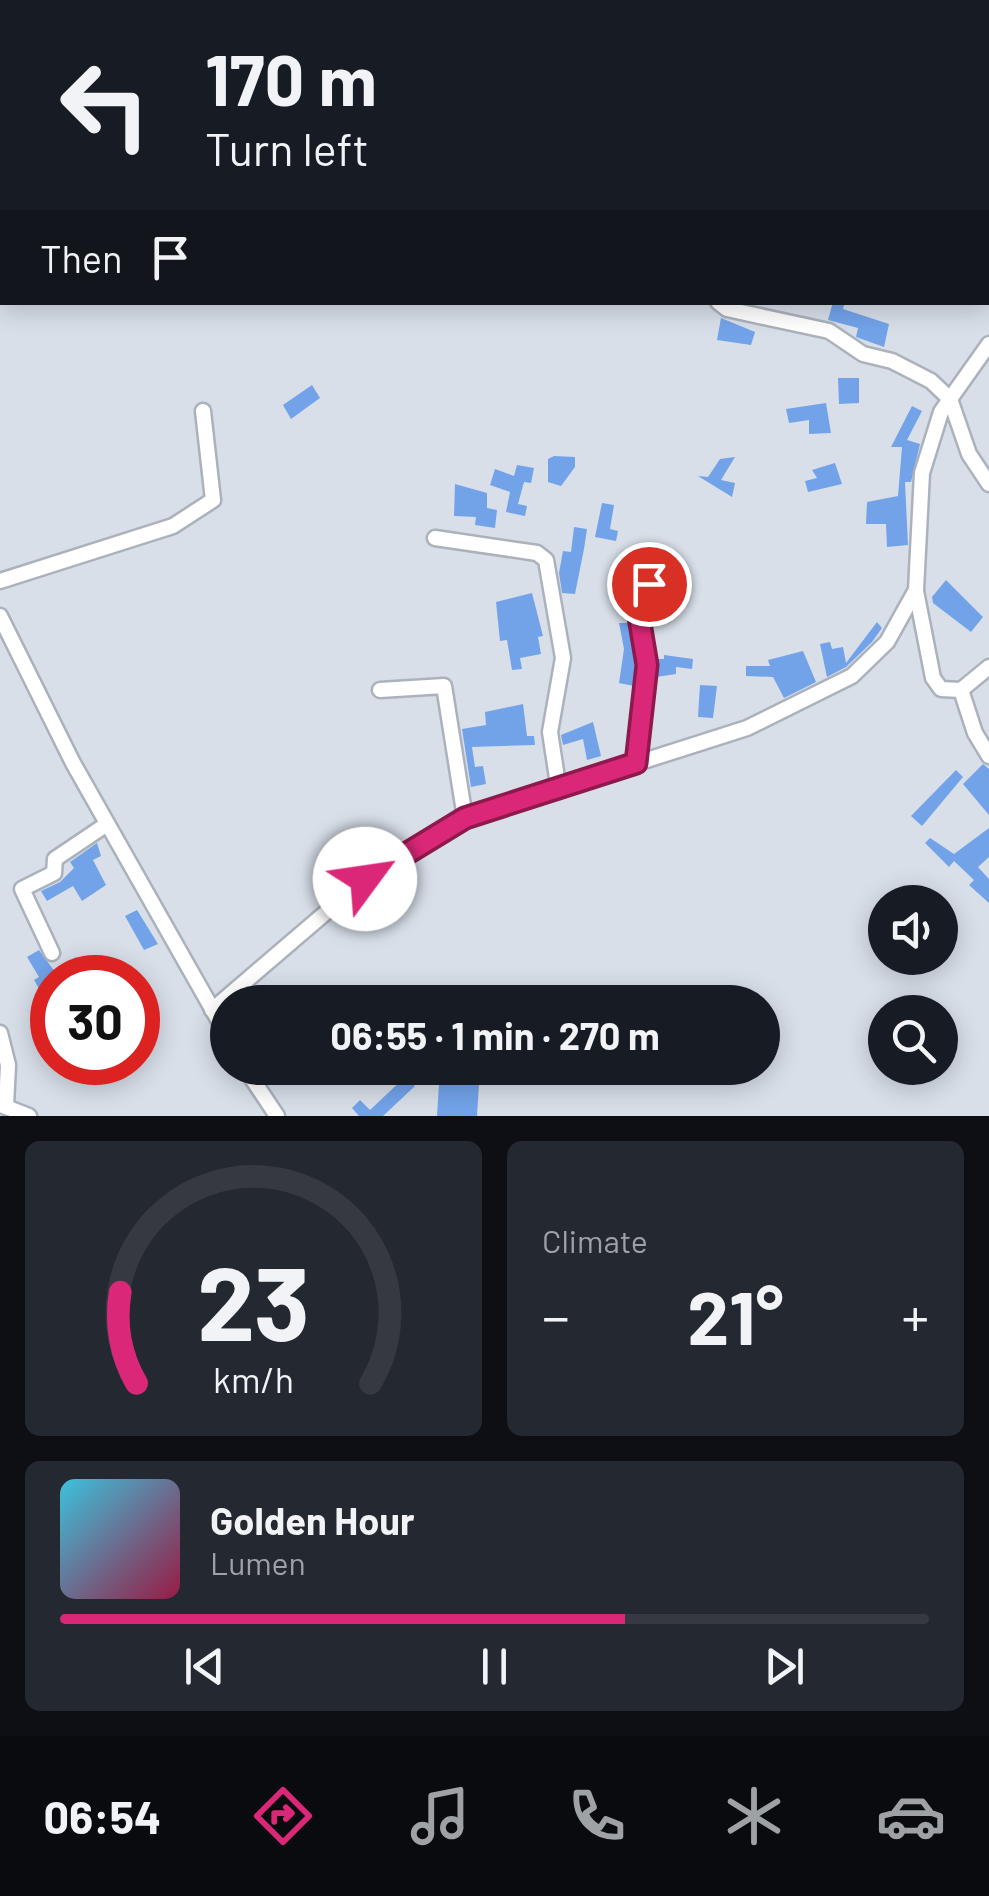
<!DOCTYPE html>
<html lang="en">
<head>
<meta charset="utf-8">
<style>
	body { margin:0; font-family:Barlow,sans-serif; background:#242831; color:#f1f3f6; height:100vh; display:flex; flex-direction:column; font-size:38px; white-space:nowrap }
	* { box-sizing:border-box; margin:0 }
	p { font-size:32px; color:#9ea1a6 }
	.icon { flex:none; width:55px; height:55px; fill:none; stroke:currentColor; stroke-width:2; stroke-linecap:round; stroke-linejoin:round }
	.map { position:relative; height:1116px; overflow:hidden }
	.details { display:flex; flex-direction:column; gap:25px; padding:25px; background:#0d0f14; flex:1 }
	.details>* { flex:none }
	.guide { position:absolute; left:0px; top:0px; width:990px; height:305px; box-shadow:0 5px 25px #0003; background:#171b24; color:#f1f3f6; overflow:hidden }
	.tools { position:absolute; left:868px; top:885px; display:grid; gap:20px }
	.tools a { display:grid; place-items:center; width:90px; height:90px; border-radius:50%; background:#171b24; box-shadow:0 5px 25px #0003; font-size:50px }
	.speed { position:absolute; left:30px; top:955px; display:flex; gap:20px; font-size:50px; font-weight:700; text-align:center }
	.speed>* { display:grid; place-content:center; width:130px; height:130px; border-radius:50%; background:#171b24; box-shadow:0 5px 25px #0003; line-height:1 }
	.speed .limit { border:15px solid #d22; background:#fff; color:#111 }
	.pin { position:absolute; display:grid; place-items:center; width:85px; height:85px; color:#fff; margin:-42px; border:5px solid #fff; border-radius:50%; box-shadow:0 2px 10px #0007 }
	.me { position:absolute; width:110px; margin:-55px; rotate:59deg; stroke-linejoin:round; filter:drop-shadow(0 0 8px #0008) }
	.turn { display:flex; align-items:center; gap:35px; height:210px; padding:0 40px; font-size:45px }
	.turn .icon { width:130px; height:130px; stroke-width:2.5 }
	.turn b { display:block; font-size:70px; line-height:85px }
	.then { display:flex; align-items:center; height:95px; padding:0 40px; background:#0003; gap:20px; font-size:38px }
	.big { font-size:75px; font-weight:700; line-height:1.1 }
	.details .card { flex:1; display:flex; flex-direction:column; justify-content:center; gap:15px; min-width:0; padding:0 35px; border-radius:15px; background:#242831 }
	.details .dial { align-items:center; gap:0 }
	.dial svg { height:260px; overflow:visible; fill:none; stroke:#363941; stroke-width:7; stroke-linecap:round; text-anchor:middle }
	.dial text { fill:#f1f3f6; stroke:none }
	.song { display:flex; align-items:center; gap:30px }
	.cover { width:120px; height:120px; border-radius:15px; background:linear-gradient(135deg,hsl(190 70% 55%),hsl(340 70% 35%)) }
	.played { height:10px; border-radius:5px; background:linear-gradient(90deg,#db2777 65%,#363941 65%) }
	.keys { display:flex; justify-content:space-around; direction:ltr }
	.heat { display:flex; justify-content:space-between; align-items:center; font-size:55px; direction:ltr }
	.details .tiles { flex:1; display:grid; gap:25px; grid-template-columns:1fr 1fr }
	.card:last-child { grid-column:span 2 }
	.trip { position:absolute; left:210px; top:985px; width:570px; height:100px; border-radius:50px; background:#171b24; box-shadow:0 5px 25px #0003; font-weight:700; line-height:100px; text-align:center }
	.tab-bar { display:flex; height:160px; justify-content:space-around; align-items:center; background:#090b0e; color:#9ea1a6 }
	.tab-bar .icon { width:70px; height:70px }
	.tab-bar .current { color:#db2777 }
	.tab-bar b { font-size:45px; color:#f1f3f6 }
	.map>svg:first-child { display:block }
</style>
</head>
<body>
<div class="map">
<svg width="989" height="1116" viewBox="0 0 989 1116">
	<rect width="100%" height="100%" fill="#d8dfe9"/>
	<!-- building -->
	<g fill="#72a3e9">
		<polygon points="833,302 845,302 843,309 889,324 884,347 856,337 858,328 828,320"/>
		<polygon points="721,318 755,332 751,345 717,340"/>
		<polygon points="838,378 859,378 859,403 839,404"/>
		<polygon points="312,385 320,398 291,419 283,405"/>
		<polygon points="826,403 831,433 809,434 809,420 789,423 786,409"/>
		<polygon points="912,406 922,411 907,440 920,444 911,482 905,482 908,545 887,547 886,524 866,524 867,502 898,496 902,447 891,447"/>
		<polygon points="554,456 575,457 575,467 561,486 548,482 548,459"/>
		<polygon points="735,457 721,480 735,483 732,497 698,476 708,477 720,459"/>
		<polygon points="835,463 842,484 808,492 805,481 817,478 812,470"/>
		<polygon points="517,465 534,468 531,483 524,482 518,504 527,506 525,516 506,512 510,492 490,485 495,469 514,476"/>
		<polygon points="455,484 487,493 487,508 497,510 495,528 475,525 476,517 454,516"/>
		<polygon points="602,503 614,505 610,529 618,531 616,541 595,537"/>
		<polygon points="574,527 587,529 584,549 575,594 562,593 559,573 563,551 571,552"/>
		<polygon points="946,580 983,617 971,632 933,603 932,597"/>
		<polygon points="532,593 543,636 538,637 541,654 520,658 522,669 512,670 507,640 500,641 496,602"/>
		<polygon points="877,622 882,628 872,642 846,667 827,677 820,644 830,642 832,649 843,647 846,663"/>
		<polygon points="619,623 629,623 636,665 634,686 619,683 624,649"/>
		<polygon points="803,651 816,682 784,698 773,677 746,676 746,666 770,666 768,660"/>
		<polygon points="664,655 693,659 692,669 676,667 676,674 656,677 657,659 664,659"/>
		<polygon points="700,685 717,686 713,718 698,717"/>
		<polygon points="523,704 527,736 534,736 535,745 472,747 475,767 483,766 486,784 471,787 462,729 486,725 485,712"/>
		<polygon points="593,722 601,756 587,760 583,739 563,745 561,735"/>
		<polygon points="983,764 989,769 989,815 963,784"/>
		<polygon points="956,770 963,777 922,826 911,816"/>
		<polygon points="989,828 989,857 978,867 989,879 989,903 969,885 974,880 954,861 949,867 925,843 930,838 954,854"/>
		<polygon points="97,843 101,856 93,860 106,885 82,901 73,886 47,901 41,891 60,882 74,868 70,862"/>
		<polygon points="137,910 158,944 144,950 125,916"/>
		<polygon points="39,950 55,972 76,957 90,978 52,978 52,991 44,997 34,980 39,977 27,957"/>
		<polygon points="440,1068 480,1068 477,1116 437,1116"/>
		<polygon points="406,1076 415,1086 383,1116 359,1116 352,1108 360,1100 370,1110"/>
	</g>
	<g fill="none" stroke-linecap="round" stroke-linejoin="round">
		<defs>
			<g id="minor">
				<polyline points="895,0 896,2"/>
				<polyline points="129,2 130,0"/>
				<polyline points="988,7 989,7"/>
				<polyline points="0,61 2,66"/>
				<polyline points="988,86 989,52"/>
				<polyline points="0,125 2,124"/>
				<polyline points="0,261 2,262"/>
				<polyline points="988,264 989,267"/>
				<polyline points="718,302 727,309 829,331 863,354 892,361 931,381 950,399 989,344"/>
				<polyline points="435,538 537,553 546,560 563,658 550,732 559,791"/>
				<polyline points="0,581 173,526 213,500 203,411"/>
				<polyline points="916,591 933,678 941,689 961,690 989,667"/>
				<polyline points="0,616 73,763 228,1037"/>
				<polyline points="380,690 444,686 465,818"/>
				<polyline points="961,690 975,733 989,756"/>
				<polyline points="637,763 647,665 639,617 649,584"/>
				<polyline points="52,953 22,889 54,873 55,859 107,824"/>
				<polyline points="212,1010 365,879 465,818 747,728 852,676 887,642 916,590 922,473 941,412 950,399 969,454 989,484"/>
				<polyline points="0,1033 8,1065 6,1106"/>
				<polyline points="245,1068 277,1116"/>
				<polyline points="1,1105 29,1116"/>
			</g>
		</defs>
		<!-- minor casing -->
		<use href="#minor" stroke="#abb2bc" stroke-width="19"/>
		<!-- minor -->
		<use href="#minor" stroke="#fff" stroke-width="14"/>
	</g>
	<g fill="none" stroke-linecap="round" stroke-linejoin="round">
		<defs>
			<polyline id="route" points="365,879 465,818 636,763 647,665 639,617 649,584"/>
		</defs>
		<!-- route casing -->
		<use href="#route" stroke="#8e194d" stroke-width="25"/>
		<!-- route -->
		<use href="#route" stroke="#db2777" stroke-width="18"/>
	</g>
</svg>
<div class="tools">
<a><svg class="icon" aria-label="sound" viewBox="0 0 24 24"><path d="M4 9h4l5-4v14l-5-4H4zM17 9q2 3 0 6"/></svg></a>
<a><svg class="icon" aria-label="search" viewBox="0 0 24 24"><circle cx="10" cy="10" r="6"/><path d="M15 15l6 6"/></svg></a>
</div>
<div class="speed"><div class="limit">30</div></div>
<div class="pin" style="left:649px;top:584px;background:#d93025"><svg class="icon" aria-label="arrive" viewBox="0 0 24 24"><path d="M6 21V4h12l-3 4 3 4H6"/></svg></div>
<svg class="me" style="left:365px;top:879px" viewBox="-20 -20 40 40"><circle r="19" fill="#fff"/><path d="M0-13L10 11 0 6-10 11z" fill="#db2777"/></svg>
<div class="trip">06:55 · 1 min · 270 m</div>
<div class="guide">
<div class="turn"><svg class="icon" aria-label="left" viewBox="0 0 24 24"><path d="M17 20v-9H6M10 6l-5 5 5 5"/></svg><div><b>170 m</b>Turn left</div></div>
<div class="then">Then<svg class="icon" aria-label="arrive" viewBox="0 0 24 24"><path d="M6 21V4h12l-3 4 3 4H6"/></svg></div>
</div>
</div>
<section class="details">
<div class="tiles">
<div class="card dial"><svg viewBox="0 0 100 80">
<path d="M14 69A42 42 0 1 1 86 69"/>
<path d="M14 69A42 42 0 0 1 9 41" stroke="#db2777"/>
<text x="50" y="56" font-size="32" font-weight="700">23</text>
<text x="50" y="72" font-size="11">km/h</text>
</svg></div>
<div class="card"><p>Climate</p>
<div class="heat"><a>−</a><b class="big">21°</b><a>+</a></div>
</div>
<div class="card">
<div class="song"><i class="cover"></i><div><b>Golden Hour</b><p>Lumen</p></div></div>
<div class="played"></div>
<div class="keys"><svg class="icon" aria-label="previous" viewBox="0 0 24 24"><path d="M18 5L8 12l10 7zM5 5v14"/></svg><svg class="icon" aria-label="pause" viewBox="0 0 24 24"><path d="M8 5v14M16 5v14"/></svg><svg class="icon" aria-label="next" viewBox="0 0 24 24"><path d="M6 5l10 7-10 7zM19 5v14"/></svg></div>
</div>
</div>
</section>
<nav class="tab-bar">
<b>06:54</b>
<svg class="icon current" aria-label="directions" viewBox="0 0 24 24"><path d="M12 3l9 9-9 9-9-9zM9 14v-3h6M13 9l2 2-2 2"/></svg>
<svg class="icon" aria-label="music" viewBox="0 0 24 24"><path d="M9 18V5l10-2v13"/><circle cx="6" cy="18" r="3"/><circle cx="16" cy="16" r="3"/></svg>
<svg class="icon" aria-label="phone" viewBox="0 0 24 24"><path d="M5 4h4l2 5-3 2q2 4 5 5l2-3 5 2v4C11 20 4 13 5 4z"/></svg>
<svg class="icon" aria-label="climate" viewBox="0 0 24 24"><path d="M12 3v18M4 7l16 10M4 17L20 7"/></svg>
<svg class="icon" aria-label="car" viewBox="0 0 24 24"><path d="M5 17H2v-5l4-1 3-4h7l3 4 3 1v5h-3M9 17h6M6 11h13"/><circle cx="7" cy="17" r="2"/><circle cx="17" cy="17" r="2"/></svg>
</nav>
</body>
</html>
